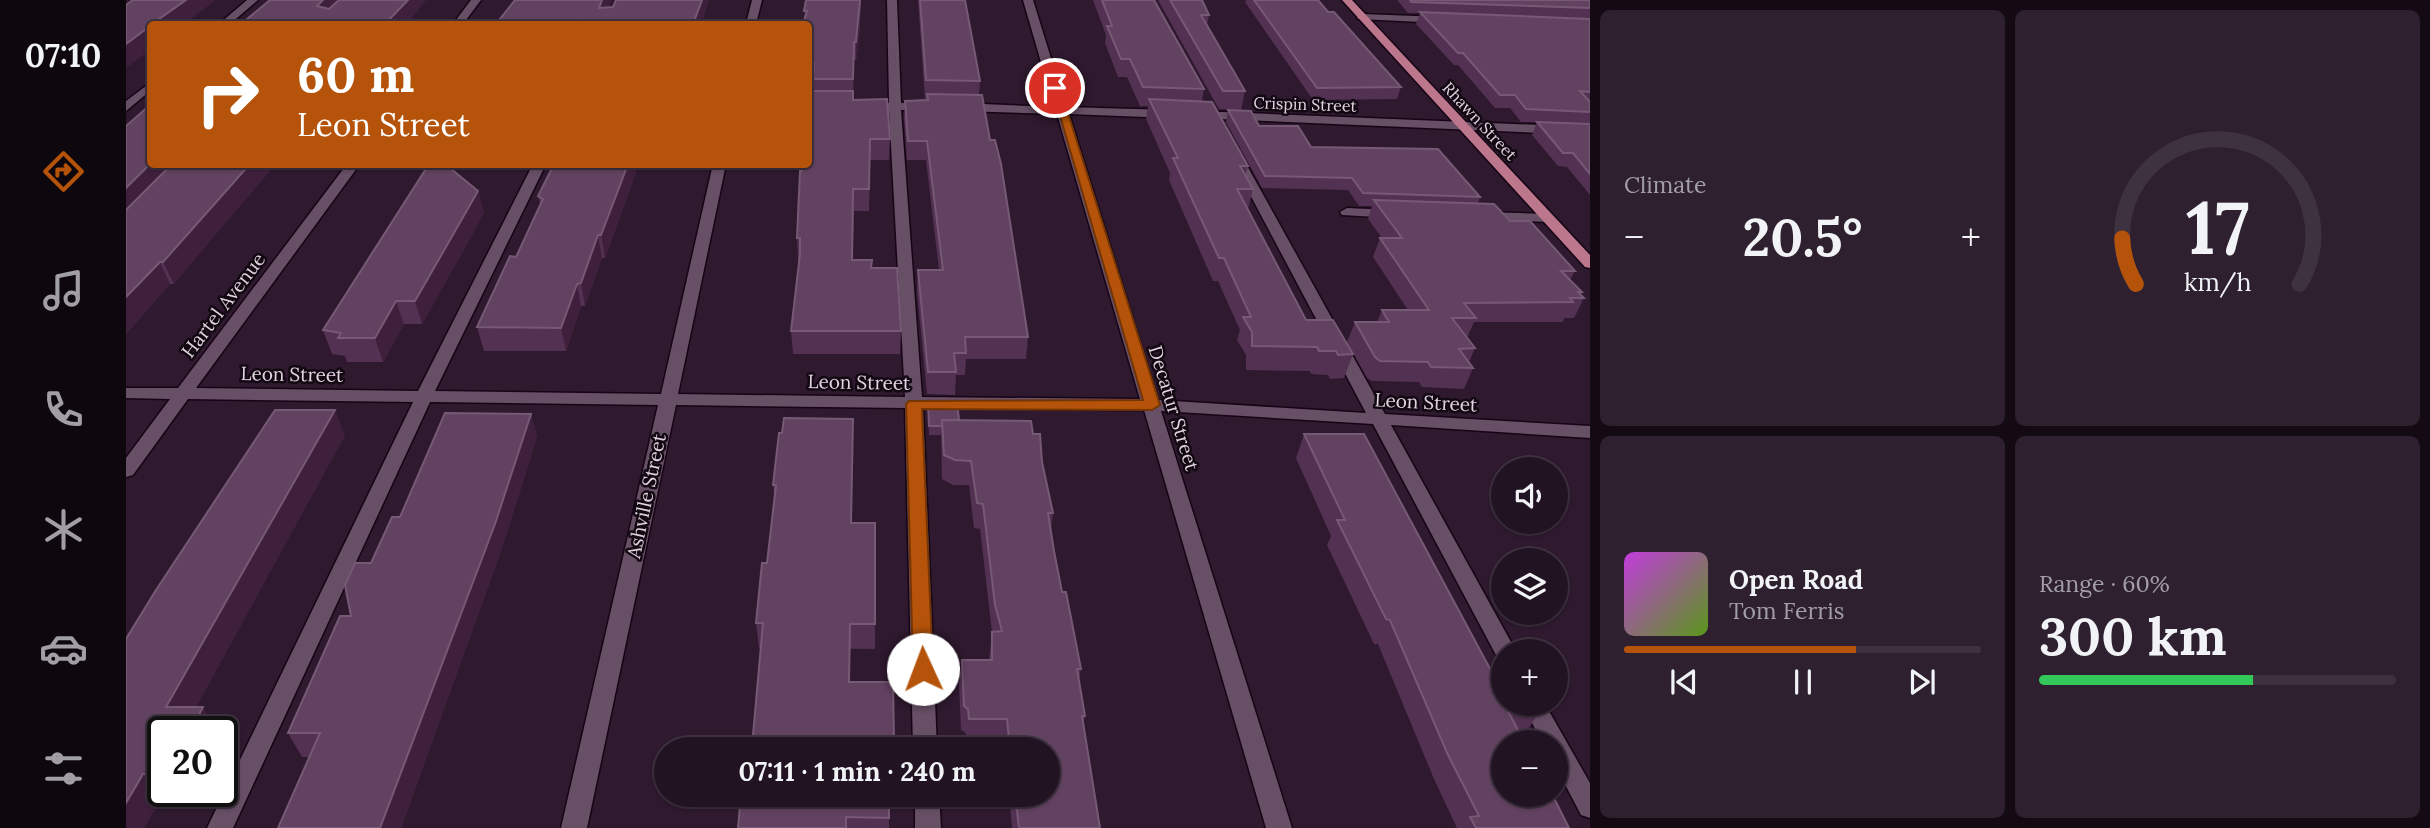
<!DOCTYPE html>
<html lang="en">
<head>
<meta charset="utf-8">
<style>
	body { margin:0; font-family:Lora,serif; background:#2e202f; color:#f1f3f6; height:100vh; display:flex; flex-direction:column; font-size:26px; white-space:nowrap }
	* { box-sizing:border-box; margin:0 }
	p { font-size:23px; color:#a29ea5 }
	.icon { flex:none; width:38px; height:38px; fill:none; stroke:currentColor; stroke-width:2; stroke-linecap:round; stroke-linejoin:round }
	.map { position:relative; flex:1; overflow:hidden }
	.drawer { display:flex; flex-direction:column; gap:10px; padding:10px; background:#130a13; width:840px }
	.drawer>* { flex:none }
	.hud { position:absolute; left:21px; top:21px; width:665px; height:147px; border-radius:7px; box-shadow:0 2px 5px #0004,0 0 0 2px #3f3240; background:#b45309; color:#fff; overflow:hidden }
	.fabs { position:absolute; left:1365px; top:457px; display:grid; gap:14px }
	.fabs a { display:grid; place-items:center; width:77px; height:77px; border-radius:50%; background:#221322; box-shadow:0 2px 5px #0004,0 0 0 2px #3f3240; font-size:35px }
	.speed { position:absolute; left:21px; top:716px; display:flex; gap:14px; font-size:35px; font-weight:700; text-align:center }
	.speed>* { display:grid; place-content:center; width:91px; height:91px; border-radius:50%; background:#221322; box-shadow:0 2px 5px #0004,0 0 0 2px #3f3240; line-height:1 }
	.speed .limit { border:4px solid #111; border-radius:10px; background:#fff; color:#111 }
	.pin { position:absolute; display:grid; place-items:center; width:60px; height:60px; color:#fff; margin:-30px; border:4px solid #fff; border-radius:50%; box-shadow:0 2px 7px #0007 }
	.me { position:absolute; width:77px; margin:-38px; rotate:358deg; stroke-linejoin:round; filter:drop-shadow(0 0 5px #0008) }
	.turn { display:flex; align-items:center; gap:24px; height:147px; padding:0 35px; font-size:32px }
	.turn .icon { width:91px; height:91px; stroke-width:2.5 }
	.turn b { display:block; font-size:49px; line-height:60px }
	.big { font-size:52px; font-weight:700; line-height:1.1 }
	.drawer .widget { flex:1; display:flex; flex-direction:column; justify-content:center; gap:10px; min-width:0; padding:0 24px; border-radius:10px; background:#2e202f }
	.drawer .dial { align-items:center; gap:0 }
	.dial svg { height:182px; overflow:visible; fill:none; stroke:#3f3240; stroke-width:7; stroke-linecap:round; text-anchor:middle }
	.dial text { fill:#f1f3f6; stroke:none }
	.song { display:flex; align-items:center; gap:21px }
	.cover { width:84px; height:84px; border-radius:10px; background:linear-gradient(135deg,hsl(290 70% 55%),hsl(90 70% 35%)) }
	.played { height:7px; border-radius:4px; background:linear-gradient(90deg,#b45309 65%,#3f3240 65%) }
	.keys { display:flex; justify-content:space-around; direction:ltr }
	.heat { display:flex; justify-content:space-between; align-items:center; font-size:38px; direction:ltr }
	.charge { height:10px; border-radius:5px; background:linear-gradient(90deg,#34c759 60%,#3f3240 0) }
	.drawer .tiles { flex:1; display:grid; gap:10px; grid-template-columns:repeat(2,1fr) }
	.trip { position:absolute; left:528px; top:737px; width:406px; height:70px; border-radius:35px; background:#221322; box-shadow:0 2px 5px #0004,0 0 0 2px #3f3240; font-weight:700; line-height:70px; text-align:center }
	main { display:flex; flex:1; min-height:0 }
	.tab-bar { display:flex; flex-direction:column; width:126px; justify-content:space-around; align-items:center; background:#0e080e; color:#a29ea5 }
	.tab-bar .icon { width:49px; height:49px }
	.tab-bar .selected { color:#b45309 }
	.tab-bar b { font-size:32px; color:#f1f3f6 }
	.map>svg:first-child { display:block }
</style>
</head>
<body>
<main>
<nav class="tab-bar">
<b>07:10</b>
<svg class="icon selected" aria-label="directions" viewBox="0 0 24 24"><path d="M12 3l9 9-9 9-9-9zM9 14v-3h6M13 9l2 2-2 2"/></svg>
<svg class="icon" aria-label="music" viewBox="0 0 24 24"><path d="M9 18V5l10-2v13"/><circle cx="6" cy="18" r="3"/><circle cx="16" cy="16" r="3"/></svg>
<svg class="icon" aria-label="phone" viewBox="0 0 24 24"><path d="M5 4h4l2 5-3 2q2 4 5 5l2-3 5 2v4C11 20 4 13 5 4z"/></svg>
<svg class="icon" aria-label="climate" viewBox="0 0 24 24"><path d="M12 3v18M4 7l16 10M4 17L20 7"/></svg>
<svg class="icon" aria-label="car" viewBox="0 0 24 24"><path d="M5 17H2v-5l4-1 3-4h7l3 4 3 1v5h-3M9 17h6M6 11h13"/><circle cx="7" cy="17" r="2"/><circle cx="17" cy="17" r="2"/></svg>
<svg class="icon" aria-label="filters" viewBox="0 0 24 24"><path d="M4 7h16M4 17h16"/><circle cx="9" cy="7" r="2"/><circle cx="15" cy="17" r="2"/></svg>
</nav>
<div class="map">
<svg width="1464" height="828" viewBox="0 0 1464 828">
	<rect width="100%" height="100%" fill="#2e192e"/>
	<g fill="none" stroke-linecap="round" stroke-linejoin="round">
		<defs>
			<g id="minor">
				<polygon points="121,0 132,0 104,24 93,24"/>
				<polygon points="345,0 355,0 337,24 327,24"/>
				<polygon points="626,0 636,0 630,24 620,24"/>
				<polygon points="761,0 771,0 775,103 803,103 809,107 803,111 775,110 796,397 1014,399 931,114 834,111 828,107 834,103 928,107 897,0 907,0 940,107 1044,110 1050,114 1044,118 943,114 1032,400 1240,413 1102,153 1108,149 1114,153 1259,414 1464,426 1464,438 1265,425 1390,651 1377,651 1377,659 1371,657 1247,424 1035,411 1166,828 1140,828 1018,410 797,408 811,749 787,749 779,408 550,405 461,828 435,828 532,405 304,402 107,828 81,828 287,402 62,399 7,475 0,477 0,458 44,399 0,398 0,388 52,388 221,164 234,164 70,388 292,391 407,164 420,164 309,391 535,394 587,164 600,164 552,394 779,397 763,110 740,110 734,106 740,102 763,103"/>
				<polygon points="1236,14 1316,17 1321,20 1316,23 1232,19 1231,17"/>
				<polygon points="24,83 24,91 0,111 0,101"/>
				<polygon points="1072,111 1464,127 1464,135 1068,118 1068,112"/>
				<polygon points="1221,208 1268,210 1275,214 1268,218 1216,215 1214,212"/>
				<polygon points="1359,212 1422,214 1429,218 1422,222 1354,219 1354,213"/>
				<polygon points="1396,704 1419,704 1464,783 1464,818 1455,815 1430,767 1430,742 1416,742"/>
				<polygon points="789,794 813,794 815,828 789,828"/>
			</g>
			<polygon id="major" points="1216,0 1226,0 1464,255 1464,268 1459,267"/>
		</defs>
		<!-- minor casing -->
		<use href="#minor" stroke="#160415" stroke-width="3"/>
		<!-- major casing -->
		<use href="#major" stroke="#160415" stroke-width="3"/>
		<!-- minor -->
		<use href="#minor" fill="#674f66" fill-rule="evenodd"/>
		<!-- major -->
		<use href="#major" fill="#bc778c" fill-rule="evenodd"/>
	</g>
	<!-- wall -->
	<g fill="#533152">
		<polygon points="583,0 575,24 370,24 483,8"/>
		<polygon points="680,0 735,0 733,41 730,60 728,60 727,100 764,139 763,160 744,160 743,211 728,211 727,260 746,268 775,331 774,354 667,354 665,331 673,260 672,260 671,238 676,171 687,91 687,82 682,82 682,24 678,21"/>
		<polygon points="792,0 839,0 854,81 853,95 864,140 902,337 900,359 840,359 839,375 830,375 829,395 801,394 791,291 792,270 813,270 800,160 781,160 778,119 779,101 799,100"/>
		<polygon points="967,0 1028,0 1078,89 1076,101 1122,166 1119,176 1127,189 1122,209 1180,320 1227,354 1218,378 1204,379 1202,375 1185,374 1184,371 1120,370 1120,355 1111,340 1114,330 1092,281 1087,281 1043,180 1044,173 1020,119 1022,106 1014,106 1001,77 992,77 979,43 980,35"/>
		<polygon points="1032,0 1076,0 1083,15 1081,25 1119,91 1115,110 1093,109"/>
		<polygon points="1120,0 1192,0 1275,87 1271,99 1187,100 1119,2"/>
		<polygon points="1271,0 1464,0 1464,195 1441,167 1432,166 1406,135 1411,122 1395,122 1384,108 1369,108 1332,65 1328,65 1290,24 1294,13 1282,13"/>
		<polygon points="1102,110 1133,126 1185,147 1354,197 1352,203 1384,221 1449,271 1444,280 1456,292 1455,295 1458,298 1448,318 1438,318 1437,322 1348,322 1341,338 1349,348 1343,362 1347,368 1338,389 1296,387 1293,382 1246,381 1241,378 1221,342 1229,322 1251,322 1256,310 1282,310 1247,257 1254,238 1256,238 1242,219 1246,206 1233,206 1222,190 1136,188 1100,122"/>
		<polygon points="0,126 48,284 44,284 0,334"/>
		<polygon points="303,164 364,164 361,170 326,170 352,191 358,213 296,324 278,324 257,362 221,362 219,356 206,354 197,330"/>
		<polygon points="428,164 513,164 479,258 476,258 459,306 455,306 440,351 358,351 351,327 390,257 414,204 412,196"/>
		<polygon points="802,402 833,420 907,434 916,462 927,513 925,529 936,592 955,669 953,679 959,716 957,724 974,828 886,828 883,794 922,794 922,749 878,749 877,744 840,743 840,733 835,730 833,685 836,660 863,660 866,632 854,529 848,528 843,485 827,485 816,479 815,435 803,435"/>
		<polygon points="405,414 411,437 376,548 275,828 152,828 183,757 176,757 162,733 225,616 245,563 274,517"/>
		<polygon points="727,419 725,523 749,624 749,649 633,648 630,623 641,563 647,522 649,503 647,485"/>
		<polygon points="1178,434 1369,678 1415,709 1399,734 1394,734 1443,828 1331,828 1308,779 1252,644 1248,644 1201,545 1205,536 1170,458"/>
		<polygon points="219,435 70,707 37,732 37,791 62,791 59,798 35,798 18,828 0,639"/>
		<polygon points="763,794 763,828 612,828"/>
	</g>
	<!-- shaded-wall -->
	<g fill="#3e203d">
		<polygon points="60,0 90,0 58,24 26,24"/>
		<polygon points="197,0 218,0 196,24 191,6"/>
		<polygon points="282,0 300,0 281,24 259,24"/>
		<polygon points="476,0 486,0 476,24 473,8"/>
		<polygon points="576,0 583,0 575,24 567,24"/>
		<polygon points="734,0 733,41 730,60 730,42"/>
		<polygon points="24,26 24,50 0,68 0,44"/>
		<polygon points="24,164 54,164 0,220 0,188"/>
		<polygon points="124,164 150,164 48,284 37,262"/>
		<polygon points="502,164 513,164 479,258 475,235"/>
		<polygon points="352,191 358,213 296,324 289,301"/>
		<polygon points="472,235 476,258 459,306 455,283"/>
		<polygon points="34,262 44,284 0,334 0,297"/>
		<polygon points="451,284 455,306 440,351 435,328"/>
		<polygon points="270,301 278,324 257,362 249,338"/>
		<polygon points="209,410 219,435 57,731 40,707"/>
		<polygon points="405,414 411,437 376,548 275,828 254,828"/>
		<polygon points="727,419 727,443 725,548 725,523"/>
		<polygon points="77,707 93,732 64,732"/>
		<polygon points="768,740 768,749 763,749 764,745"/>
		<polygon points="17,774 35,798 18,828 0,828 0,803"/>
		<polygon points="53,791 62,791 59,798"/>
	</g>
	<!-- building -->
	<g fill="#624261" stroke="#765975" stroke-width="2">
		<polygon points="7,0 60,0 26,24 24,24 24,26 0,44 0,5"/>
		<polygon points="144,0 197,0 191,6 203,9 213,0 282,0 259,24 115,24"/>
		<polygon points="389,0 476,0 473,8 487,7 490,0 576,0 567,24 461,24 451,20 448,24 370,24"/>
		<polygon points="680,0 734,0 730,42 728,42 727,79 687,79 688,63 682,63 682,24 677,24 681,11 678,11"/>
		<polygon points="794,0 839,0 854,81 800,80"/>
		<polygon points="976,0 1028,0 1078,89 1017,87 1004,59 995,59 981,26 986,26"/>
		<polygon points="1044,0 1076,0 1083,15 1075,15 1119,91 1097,91"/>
		<polygon points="1128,0 1192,0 1202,12 1208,12 1275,87 1191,88"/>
		<polygon points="1284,0 1464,0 1464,8 1285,2"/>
		<polygon points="1294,12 1464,19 1464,92 1454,91 1464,102 1464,112 1400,109 1389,95 1374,95 1337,53 1332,53"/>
		<polygon points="686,91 727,91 727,100 761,99 764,139 744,139 743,189 727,189 726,260 746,260 745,268 771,268 775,331 665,331 674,254 674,238 671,238 674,171 676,171 677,164 682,164 682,121"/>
		<polygon points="801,94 856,95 864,140 869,140 875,164 902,337 839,337 840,353 828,353 830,372 802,372 792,270 817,270 801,141 782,141 779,101 802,100"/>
		<polygon points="1023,99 1086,102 1122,166 1114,166 1127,189 1111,189 1180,320 1207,320 1227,354 1212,355 1210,351 1193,351 1191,347 1126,346 1126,332 1117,317 1125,317 1098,258 1093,258 1047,158 1052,158"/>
		<polygon points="24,105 24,164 0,188 0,126"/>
		<polygon points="1102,110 1125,111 1133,126 1172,126 1185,147 1312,149 1354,197 1237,193 1226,178 1139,176"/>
		<polygon points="1411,122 1464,124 1464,174 1447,153 1437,153"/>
		<polygon points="46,164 124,164 37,262 34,262 0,297 0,210"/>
		<polygon points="303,164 319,164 352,191 289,301 270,301 249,338 212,338 215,333 197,330"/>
		<polygon points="428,164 502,164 475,235 472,235 455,283 451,284 435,328 351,327 384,256 390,257 417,199 412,196"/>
		<polygon points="1248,200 1368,204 1384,221 1404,221 1449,271 1435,271 1456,292 1452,292 1458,298 1444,298 1447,302 1338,303 1350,318 1326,318 1349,348 1333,349 1347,368 1305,367 1302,362 1254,361 1249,357 1229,322 1263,322 1256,310 1303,310 1254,238 1276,238"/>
		<polygon points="802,402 831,402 833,420 816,420 816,426 803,426"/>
		<polygon points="149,410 209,410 40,707 77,707 64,732 37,732 37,774 17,774 0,803 0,639 30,590"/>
		<polygon points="319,413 405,414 369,524 254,828 152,828 194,733 162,733 214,616 225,616 219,585 229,563 245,563 266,517 274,517"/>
		<polygon points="658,418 727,419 725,523 749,523 749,624 724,624 723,682 767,682 768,740 764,745 764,749 619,749 619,746 626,746 637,623 630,623 636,563 641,563 650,485 647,485 653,433 656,433"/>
		<polygon points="816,420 905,421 907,434 914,434 916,462 927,513 922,513 928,551 936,592 940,592 955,669 951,669 959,716 956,716 974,828 893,828 889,794 922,794 922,749 884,749 881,719 843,719 842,709 838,706 836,660 866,660 866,632 876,631 869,605 857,504 851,503 845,461 829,460 818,455"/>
		<polygon points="1178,434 1238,434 1369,678 1377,678 1377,704 1412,704 1415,709 1381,709 1398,742 1377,742 1377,794 1426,794 1443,828 1350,828 1344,817 1353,816 1322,755 1264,620 1260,619 1211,520 1219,520"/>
		<polygon points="615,794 763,794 763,818 720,817 720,828 612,828"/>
	</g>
	<!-- route -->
	<polygon fill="#b45309" stroke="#753606" stroke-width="2" points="925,85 934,88 1034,405 1026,410 796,409 807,669 804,675 797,678 790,675 787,669 780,404 783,401 1017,400"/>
	<g text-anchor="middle" stroke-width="5" stroke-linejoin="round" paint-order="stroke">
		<!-- far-street labels -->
		<g font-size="16" fill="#e0d2df" stroke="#110811">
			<text transform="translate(1179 104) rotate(2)" y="6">Crispin Street</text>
			<text transform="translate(1354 121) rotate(47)" y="6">Rhawn Street</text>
		</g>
		<!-- street labels -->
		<g font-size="19" fill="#e0d2df" stroke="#110811">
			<text transform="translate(97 305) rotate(-53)" y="7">Hartel Avenue</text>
			<text transform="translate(166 374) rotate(1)" y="7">Leon Street</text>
			<text transform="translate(733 382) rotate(1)" y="7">Leon Street</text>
			<text transform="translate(1300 402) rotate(3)" y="7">Leon Street</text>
			<text transform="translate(1048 408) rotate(73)" y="7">Decatur Street</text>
			<text transform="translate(520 496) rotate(-78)" y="7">Ashville Street</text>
		</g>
	</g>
</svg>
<div class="fabs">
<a><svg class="icon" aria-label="sound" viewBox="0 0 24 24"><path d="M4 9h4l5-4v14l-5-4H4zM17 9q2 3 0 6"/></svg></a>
<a><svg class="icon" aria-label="layers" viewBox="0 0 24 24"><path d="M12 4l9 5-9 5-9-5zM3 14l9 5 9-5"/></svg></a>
<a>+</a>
<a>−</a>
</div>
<div class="speed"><div class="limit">20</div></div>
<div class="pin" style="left:929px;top:88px;background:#d93025"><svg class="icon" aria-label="arrive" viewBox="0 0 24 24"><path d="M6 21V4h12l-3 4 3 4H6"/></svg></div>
<svg class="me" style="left:797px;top:669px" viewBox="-20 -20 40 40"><circle r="19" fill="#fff"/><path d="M0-13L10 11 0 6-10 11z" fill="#b45309"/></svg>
<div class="trip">07:11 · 1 min · 240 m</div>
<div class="hud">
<div class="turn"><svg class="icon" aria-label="right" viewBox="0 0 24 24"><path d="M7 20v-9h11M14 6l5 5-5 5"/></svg><div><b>60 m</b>Leon Street</div></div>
</div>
</div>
<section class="drawer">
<div class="tiles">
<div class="widget"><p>Climate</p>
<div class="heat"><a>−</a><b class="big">20.5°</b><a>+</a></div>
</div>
<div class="widget dial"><svg viewBox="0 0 100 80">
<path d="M14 69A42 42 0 1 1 86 69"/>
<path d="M14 69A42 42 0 0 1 8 49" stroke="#b45309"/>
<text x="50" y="56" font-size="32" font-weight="700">17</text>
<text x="50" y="72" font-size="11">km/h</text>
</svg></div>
<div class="widget">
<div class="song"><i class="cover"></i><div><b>Open Road</b><p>Tom Ferris</p></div></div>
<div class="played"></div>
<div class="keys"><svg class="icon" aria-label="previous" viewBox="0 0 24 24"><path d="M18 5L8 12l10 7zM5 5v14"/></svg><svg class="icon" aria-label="pause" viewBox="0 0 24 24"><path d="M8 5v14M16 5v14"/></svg><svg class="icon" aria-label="next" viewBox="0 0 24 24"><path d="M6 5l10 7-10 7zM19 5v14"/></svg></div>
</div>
<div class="widget"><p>Range · 60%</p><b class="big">300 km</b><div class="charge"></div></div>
</div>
</section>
</main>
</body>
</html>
